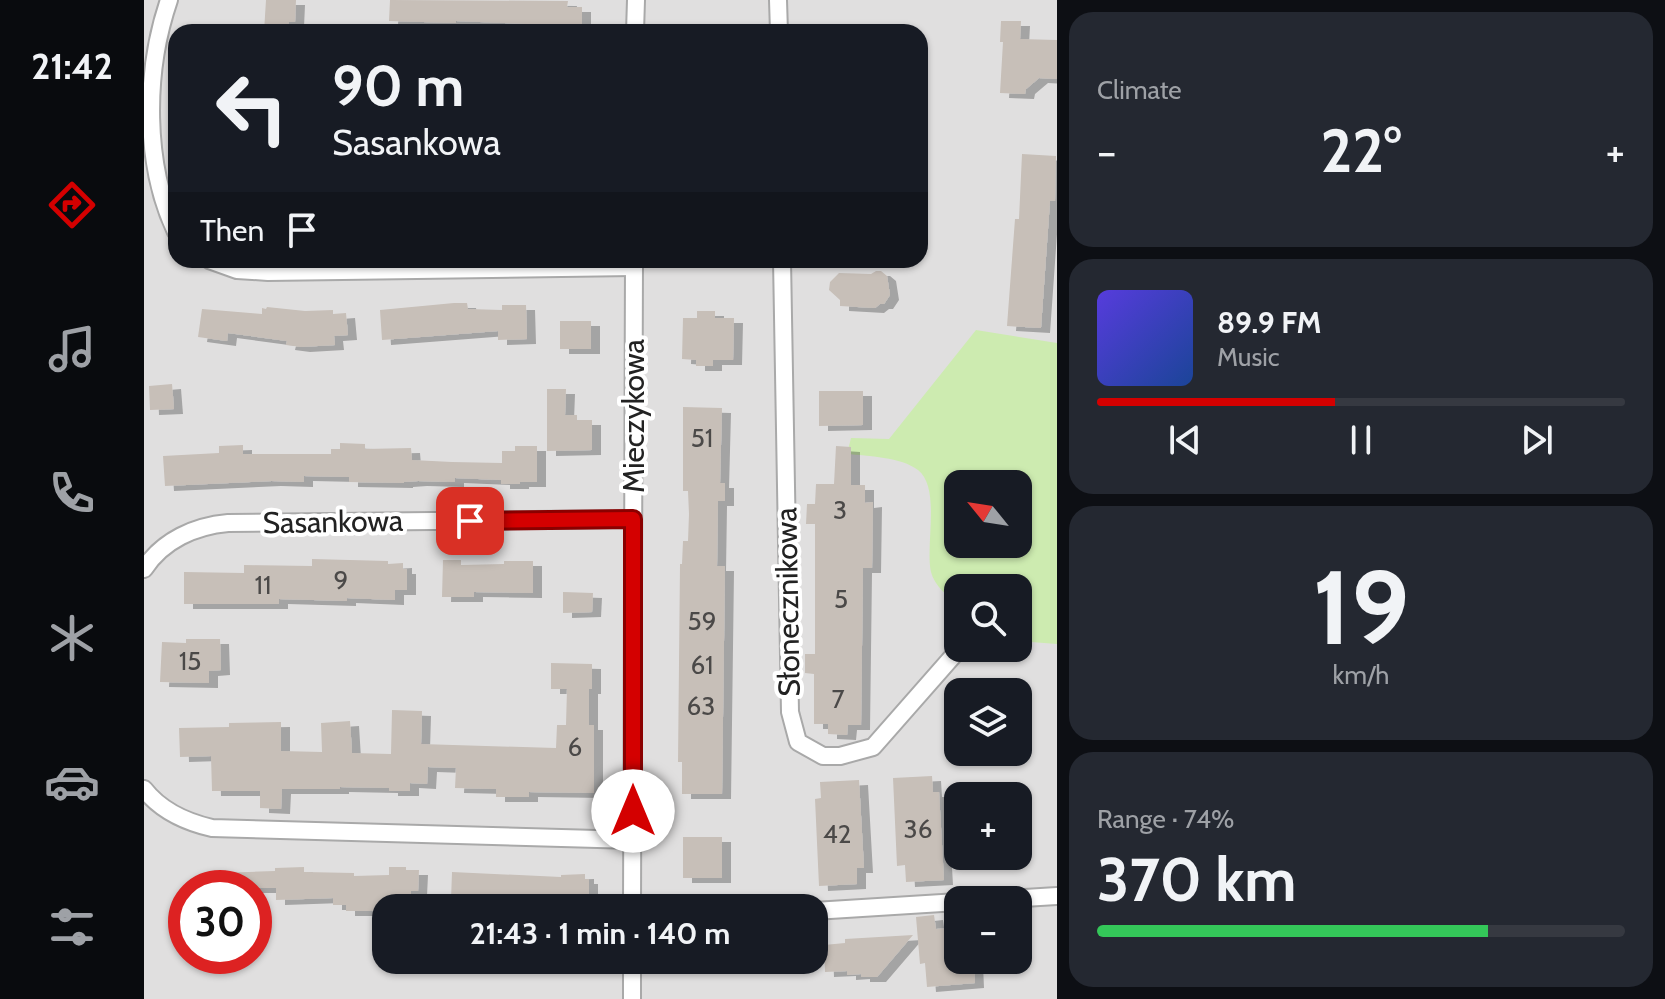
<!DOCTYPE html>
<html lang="en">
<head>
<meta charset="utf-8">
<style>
	body { margin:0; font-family:Cabin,sans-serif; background:#242831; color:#f1f3f6; height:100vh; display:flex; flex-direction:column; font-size:30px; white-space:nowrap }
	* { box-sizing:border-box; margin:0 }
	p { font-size:26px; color:#9ea1a6 }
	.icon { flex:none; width:44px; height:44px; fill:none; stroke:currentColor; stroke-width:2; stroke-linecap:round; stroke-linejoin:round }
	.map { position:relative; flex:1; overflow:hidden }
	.drawer { display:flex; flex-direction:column; gap:12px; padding:12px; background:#0d0f14; width:608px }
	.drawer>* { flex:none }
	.hud { position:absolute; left:24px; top:24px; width:760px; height:244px; border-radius:24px; box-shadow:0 2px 6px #0004; background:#171b24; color:#f1f3f6; overflow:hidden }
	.needle { width:52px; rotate:300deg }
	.buttons { position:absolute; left:800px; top:470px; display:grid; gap:16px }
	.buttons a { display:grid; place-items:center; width:88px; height:88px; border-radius:16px; background:#171b24; box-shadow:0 2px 6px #0004; font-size:40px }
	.speed { position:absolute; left:24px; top:870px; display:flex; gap:16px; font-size:40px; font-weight:700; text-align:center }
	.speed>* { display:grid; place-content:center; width:104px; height:104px; border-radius:50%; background:#171b24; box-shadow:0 2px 6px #0004; line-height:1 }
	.speed .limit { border:12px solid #d22; background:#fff; color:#111 }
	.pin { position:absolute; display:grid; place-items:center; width:68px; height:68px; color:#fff; margin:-34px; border-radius:16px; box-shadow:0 4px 12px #0006 }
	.me { position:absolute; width:88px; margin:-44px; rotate:0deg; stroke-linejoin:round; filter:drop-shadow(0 0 6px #0008) }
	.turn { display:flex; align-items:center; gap:28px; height:168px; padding:0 32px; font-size:36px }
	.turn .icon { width:104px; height:104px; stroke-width:2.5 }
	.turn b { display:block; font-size:56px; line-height:68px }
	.then { display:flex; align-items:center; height:76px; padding:0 32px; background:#0003; gap:16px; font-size:30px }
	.big { font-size:60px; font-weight:700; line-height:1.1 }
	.drawer .tile { flex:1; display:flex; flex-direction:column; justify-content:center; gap:12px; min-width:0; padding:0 28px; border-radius:24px; background:#242831 }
	.drawer .dial { align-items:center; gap:0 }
	.dial b { font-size:104px; line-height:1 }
	.song { display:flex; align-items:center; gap:24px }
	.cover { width:96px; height:96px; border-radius:12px; background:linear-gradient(135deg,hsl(250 70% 55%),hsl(220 70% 35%)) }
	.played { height:8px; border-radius:4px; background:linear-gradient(90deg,#d40000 45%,#363941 45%) }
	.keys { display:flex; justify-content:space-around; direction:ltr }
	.heat { display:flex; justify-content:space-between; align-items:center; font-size:44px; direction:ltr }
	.charge { height:12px; border-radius:6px; background:linear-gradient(90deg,#34c759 74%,#363941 0) }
	.trip { position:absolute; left:228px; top:894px; width:456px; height:80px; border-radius:24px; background:#171b24; box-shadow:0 2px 6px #0004; font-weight:700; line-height:80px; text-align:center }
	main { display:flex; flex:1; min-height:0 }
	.menu { display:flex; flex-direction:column; width:144px; justify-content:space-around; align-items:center; background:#090b0e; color:#9ea1a6 }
	.menu .icon { width:56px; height:56px }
	.menu .on { color:#d40000 }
	.menu b { font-size:36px; color:#f1f3f6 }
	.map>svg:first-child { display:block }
</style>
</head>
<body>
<main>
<nav class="menu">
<b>21:42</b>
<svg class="icon on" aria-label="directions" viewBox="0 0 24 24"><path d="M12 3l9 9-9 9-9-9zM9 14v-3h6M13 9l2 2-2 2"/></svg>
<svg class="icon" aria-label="music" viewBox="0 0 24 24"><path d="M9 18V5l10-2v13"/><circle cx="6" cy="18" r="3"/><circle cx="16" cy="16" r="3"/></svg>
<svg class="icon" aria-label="phone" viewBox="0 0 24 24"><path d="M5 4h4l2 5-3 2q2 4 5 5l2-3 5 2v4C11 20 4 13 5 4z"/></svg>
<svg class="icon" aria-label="climate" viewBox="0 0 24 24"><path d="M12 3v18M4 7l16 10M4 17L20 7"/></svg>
<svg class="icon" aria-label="car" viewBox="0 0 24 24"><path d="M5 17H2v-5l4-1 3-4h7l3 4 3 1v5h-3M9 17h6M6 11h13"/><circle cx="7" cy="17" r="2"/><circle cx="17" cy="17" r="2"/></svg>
<svg class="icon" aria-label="filters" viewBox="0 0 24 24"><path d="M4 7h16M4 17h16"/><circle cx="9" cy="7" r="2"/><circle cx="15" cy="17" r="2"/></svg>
</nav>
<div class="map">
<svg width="913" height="999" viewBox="0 0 913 999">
	<defs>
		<filter id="shadow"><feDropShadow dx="9" dy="5" stdDeviation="0" flood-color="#0004"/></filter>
	</defs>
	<rect width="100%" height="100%" fill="#f2efe9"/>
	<!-- residential -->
	<path fill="#e0dfdf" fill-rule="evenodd" d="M 0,0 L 913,0 L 913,999 L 0,999 ZM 32,32 L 776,32 L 776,260 L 32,260 ZM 814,484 L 874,484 L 874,544 L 814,544 ZM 814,588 L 874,588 L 874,648 L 814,648 ZM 814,692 L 874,692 L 874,752 L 814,752 ZM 814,796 L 874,796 L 874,856 L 814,856 ZM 42,888 L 110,888 L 110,956 L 42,956 ZM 814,900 L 874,900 L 874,960 L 814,960 ZM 242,908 L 670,908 L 670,960 L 242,960 Z"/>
	<!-- grass -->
	<path fill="#cdebb0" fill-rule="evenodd" d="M 832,330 L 913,343 L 913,644 L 874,641 L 874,588 L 814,588 L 814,604 C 803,596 790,585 787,572 C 781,545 797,488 774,470 C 757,457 724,456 703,454 L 707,438 L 745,439 ZM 814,484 L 874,484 L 874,544 L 814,544 Z"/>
	<!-- building -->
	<g fill="#c7bfb8" filter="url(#shadow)">
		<polygon points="122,0 152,0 151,22 145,22 144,32 120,32"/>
		<polygon points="246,0 424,1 423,7 438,7 438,32 407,32 407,25 312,21 312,23 245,21"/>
		<polygon points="857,21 877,21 876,39 913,40 913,79 895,78 882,89 881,94 856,93 859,42 856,42"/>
		<polygon points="878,154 912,156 911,201 906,201 897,328 863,326 871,219 875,219"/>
		<polygon points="732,271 737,271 743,276 746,295 740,304 736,304 731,308 696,306 696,300 685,290 686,282 695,273 727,274"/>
		<polygon points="310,303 323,303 324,309 358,310 358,305 382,305 383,339 354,340 354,331 238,340 236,310"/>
		<polygon points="123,307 161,311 189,310 189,314 202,313 204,335 190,336 191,345 157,347 142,345 143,341 84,333 83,341 54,337 58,309 118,314 118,308 122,309"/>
		<polygon points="553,311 571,311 571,318 590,318 589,360 569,360 569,366 552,366 552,360 538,359 539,318 553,318"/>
		<rect x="416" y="321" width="31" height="28"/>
		<polygon points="28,384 30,409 6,410 5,386"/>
		<polygon points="403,389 422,389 421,415 433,415 433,420 448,420 448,450 403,451"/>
		<polygon points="675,391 719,391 719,425 675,426"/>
		<polygon points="539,407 578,408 576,483 581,483 581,501 574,501 573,566 581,566 578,794 538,794 538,762 534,762 536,564 538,564 539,541 544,541 545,514 544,491 539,491"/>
		<polygon points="196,443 221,444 221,449 267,448 268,460 308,462 358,463 358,451 371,451 371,446 393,446 393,482 376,482 376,484 357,484 357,480 311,478 311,482 274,481 260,482 260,483 205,482 205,477 160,476 160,482 128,481 21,486 19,456 75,453 75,446 99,445 99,454 187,454 187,449 196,449"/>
		<polygon points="692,446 707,447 707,485 721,485 721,503 729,502 728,568 719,568 717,725 704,725 703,735 684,734 684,724 670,724 670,674 661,673 661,654 671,654 671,524 662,524 663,504 671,504 672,484 690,484"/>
		<polygon points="168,559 244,561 244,564 259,563 259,569 263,569 263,590 251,590 251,600 203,598 203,601 135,599 135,604 40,604 40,572 100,573 100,565 168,566"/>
		<polygon points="299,560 317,560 317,565 360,564 360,561 389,561 389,593 330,592 330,597 298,597"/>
		<polygon points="419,592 449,593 448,612 419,613"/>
		<polygon points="42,639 76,639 77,670 65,671 65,683 16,682 18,642 42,643"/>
		<polygon points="407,663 448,664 448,689 445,689 445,725 450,725 450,793 385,792 385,797 352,797 352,789 311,788 312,768 284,767 283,784 266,783 266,791 245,791 245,788 196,787 196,789 138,789 137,809 116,808 116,791 68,791 67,756 36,757 35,728 85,727 85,723 137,722 137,751 178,752 177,723 206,721 208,753 247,754 248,710 278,711 277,744 412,748 413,725 422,725 423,689 407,689"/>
		<polygon points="788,776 789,792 795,792 800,880 762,882 761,865 753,866 749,778"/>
		<polygon points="715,780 720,868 713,868 713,884 675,886 671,799 677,798 676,782"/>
		<rect x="539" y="837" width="39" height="41"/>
		<polygon points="160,867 160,872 210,873 210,876 245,875 245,867 262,867 262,870 275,870 274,891 267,891 267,903 242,902 242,911 202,911 202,905 189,905 189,898 132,900 132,888 75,888 75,873 131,871 131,868"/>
		<polygon points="308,872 417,877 417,875 441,874 441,879 445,879 445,908 417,908 417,904 332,899 332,901 307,900"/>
		<polygon points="790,915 792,929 814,928 814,960 830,960 831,983 783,987 781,963 776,964 772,917"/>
		<polygon points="769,935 733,977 717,977 717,974 703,975 703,971 681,972 680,945 701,943 701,939"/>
	</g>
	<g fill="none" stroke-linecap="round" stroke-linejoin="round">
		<defs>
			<g id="street">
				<path d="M 25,0 C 0,73 0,165 32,232"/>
				<polyline points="634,0 635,32"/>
				<polyline points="491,32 492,0"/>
				<polyline points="65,260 93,270 124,272 490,267"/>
				<polyline points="638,260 646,712 654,742 679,756 696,756 729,747 809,656"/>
				<path d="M 0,569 C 19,540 51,526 84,523 L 489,519"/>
				<path d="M 0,789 C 17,811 42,822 68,828 L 489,840"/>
				<polyline points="845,900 913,896"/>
				<polyline points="488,908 490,260"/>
				<polyline points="670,911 814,902"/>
				<polyline points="488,999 488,960"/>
			</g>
		</defs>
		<!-- street casing -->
		<use href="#street" stroke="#a9a9a9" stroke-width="20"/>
		<!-- street -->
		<use href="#street" stroke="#fff" stroke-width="16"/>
	</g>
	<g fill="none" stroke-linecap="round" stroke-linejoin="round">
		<defs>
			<polyline id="route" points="326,521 489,519 489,811"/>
		</defs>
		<!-- route casing -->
		<use href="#route" stroke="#8a0000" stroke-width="20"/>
		<!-- route -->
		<use href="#route" stroke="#d40000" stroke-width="14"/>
	</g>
	<g text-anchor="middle" stroke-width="8" stroke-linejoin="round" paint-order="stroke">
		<!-- number labels -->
		<g font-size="26" fill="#4b4948">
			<text x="558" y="447">51</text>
			<text x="696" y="519">3</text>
			<text x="197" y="589">9</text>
			<text x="119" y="594">11</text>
			<text x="697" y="608">5</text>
			<text x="558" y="630">59</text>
			<text x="46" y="670">15</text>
			<text x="558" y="674">61</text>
			<text x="694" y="708">7</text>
			<text x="557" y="715">63</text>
			<text x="431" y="756">6</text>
			<text x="774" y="838">36</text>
			<text x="693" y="843">42</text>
		</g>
		<!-- street labels -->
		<g font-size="30" fill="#222" stroke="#fff">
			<text transform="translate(490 416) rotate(-90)" y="10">Mieczykowa</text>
			<text transform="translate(189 522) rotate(-1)" y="10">Sasankowa</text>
			<text transform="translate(644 602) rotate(-91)" y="10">Słonecznikowa</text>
		</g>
	</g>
</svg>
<div class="buttons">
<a><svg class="needle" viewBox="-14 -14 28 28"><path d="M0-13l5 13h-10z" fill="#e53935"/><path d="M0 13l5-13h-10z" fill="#9ea1a6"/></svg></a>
<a><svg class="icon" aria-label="search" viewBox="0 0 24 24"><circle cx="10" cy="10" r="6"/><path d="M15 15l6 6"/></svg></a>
<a><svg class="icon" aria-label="layers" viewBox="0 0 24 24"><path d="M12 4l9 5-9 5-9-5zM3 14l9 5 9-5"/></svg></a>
<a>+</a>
<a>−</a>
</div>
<div class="speed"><div class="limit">30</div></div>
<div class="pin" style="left:326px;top:521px;background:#d93025"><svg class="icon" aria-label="arrive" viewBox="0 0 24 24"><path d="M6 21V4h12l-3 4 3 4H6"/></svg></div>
<svg class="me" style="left:489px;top:811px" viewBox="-20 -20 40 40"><circle r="19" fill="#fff"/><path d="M0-13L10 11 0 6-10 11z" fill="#d40000"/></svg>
<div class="trip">21:43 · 1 min · 140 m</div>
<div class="hud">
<div class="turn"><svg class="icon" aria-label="left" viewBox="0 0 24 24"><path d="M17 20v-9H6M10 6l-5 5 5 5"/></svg><div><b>90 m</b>Sasankowa</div></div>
<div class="then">Then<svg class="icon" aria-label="arrive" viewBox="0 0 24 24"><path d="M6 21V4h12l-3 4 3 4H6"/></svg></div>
</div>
</div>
<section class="drawer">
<div class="tile"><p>Climate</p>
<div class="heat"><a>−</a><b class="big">22°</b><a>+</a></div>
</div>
<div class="tile">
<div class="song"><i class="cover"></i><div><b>89.9 FM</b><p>Music</p></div></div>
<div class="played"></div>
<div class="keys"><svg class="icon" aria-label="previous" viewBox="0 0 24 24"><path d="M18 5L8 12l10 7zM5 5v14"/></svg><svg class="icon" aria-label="pause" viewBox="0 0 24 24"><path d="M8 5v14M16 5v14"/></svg><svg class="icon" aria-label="next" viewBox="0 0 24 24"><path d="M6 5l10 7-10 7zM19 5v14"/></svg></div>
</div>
<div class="tile dial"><b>19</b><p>km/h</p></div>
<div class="tile"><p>Range · 74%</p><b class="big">370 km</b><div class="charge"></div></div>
</section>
</main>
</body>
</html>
